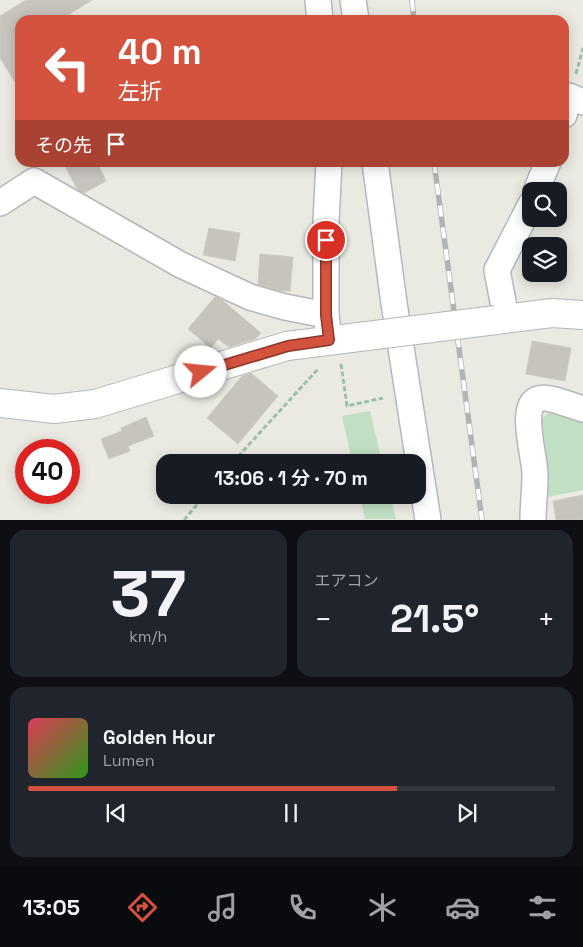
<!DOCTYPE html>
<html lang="ja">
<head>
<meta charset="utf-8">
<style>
	body { margin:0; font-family:"Space Grotesk","Noto Sans JP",sans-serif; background:#20242c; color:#f1f3f6; height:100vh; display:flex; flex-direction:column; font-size:19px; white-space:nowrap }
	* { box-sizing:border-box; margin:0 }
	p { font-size:16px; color:#9ea1a6 }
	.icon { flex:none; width:28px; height:28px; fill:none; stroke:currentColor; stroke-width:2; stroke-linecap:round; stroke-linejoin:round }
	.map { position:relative; height:520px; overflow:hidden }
	.sheet { display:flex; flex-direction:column; gap:10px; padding:10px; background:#0d0f14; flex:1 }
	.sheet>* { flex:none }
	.top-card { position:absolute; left:15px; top:15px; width:554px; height:152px; border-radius:15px; box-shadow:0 2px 12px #0003; background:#d4533f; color:#fff; overflow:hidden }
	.fabs { position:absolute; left:522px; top:182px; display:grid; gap:10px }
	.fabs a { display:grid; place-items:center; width:45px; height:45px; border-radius:10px; background:#171b24; box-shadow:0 2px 12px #0003; font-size:25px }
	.speed { position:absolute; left:15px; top:439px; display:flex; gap:10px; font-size:25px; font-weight:700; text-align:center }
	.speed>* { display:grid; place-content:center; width:65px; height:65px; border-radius:50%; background:#171b24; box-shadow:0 2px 12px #0003; line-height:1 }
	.speed .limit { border:8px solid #d22; background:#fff; color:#111 }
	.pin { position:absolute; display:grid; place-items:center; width:42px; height:42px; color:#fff; margin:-21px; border:2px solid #fff; border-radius:50%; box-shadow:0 1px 5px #0007 }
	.me { position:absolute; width:55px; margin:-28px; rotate:73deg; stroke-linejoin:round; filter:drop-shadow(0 0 4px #0008) }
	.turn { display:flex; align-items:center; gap:18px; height:105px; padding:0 20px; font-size:22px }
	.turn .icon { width:65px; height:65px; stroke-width:2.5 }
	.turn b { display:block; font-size:35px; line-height:42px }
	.then { display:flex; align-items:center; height:48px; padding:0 20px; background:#0003; gap:10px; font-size:19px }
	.big { font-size:38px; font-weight:600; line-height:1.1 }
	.sheet .tile { flex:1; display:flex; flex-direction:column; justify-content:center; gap:8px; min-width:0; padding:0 18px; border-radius:15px; background:#20242c }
	.sheet .dial { align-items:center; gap:0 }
	.dial b { font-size:65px; line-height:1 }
	.song { display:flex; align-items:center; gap:15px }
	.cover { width:60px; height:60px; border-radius:8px; background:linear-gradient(135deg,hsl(350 70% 55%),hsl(110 70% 35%)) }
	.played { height:5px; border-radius:2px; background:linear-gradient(90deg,#d4533f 70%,#363941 70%) }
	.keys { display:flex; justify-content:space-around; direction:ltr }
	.heat { display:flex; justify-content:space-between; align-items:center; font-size:28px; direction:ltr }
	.sheet .tiles { flex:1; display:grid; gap:10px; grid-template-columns:1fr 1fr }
	.tile:last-child { grid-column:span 2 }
	.trip { position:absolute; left:156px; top:454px; width:270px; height:50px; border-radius:15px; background:#171b24; box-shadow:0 2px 12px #0003; font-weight:600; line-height:50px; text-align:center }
	.tabs { display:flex; height:80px; justify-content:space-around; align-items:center; background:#090b0e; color:#9ea1a6 }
	.tabs .icon { width:35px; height:35px }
	.tabs .selected { color:#d4533f }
	.tabs b { font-size:22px; color:#f1f3f6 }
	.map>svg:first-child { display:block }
</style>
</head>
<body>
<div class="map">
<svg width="583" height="520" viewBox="0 0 583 520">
	<rect width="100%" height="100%" fill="#ebeae2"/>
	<!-- green -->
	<g fill="#c1e0c3">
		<polygon points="552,410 583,422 583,490 542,498 538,422"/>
		<polygon points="370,411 382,462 352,462 342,416"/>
		<polygon points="360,495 390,495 396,519 365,519"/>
	</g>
	<!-- building -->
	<g fill="#c7c4be" stroke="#cfcbc1">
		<polygon points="26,0 92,0 60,20 20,20 20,90 0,58 0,16"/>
		<polygon points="63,162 97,162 106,181 84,193 77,189"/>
		<polygon points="209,228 240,233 235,261 203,255"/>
		<polygon points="260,254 293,257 290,291 280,291 258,284"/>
		<polygon points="215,297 222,300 261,333 255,339 229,347 218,339 211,348 188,329"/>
		<polygon points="532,341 571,348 565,381 526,374"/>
		<polygon points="251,373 278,396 238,444 207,418 242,376"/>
		<polygon points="146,417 154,436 128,446 130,451 109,459 101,439 122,431 121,428"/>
		<polygon points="583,495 583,520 556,520 553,501"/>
	</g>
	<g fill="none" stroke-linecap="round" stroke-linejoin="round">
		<defs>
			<g id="street">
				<polyline points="318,0 320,20"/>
				<polyline points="353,0 356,20"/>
				<polyline points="564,115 569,96 583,102"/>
				<polyline points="375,162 394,303 428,520"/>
				<polyline points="536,191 548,162"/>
				<polyline points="0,203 34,181 181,265 250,297 285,307 326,315"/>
				<polyline points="506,318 497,270 531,204"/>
				<polyline points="328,330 326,315 326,221 329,162"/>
				<path d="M 533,520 C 533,505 535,491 535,476 C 536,460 518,406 538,399 C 548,395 572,406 583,409"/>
			</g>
			<g id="secondary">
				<polyline points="496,320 552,313 583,315"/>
				<polyline points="0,403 54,409 95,404 287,346 359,337"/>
			</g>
		</defs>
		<!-- street casing -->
		<use href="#street" stroke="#b4b7bb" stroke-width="28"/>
		<!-- secondary casing -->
		<use href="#secondary" stroke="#b3b6bb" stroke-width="30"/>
		<!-- path -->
		<g stroke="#9bc0a8" stroke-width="3" stroke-dasharray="5 2.5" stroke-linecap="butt">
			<polyline points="576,74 583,48"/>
			<polyline points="341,364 347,406 383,398"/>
			<polyline points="233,462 318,369"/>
			<polyline points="184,520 205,495"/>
		</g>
		<!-- street -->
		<use href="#street" stroke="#fff" stroke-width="25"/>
		<!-- secondary -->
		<use href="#secondary" stroke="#fff" stroke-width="28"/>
		<defs>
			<g id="rail">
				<polyline points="412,0 414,20"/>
				<polyline points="434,162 482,520"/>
			</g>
		</defs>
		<!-- rail casing -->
		<use href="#rail" stroke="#b2b3b3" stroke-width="5.5"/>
		<!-- rail -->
		<use href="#rail" stroke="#fff" stroke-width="4" stroke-dasharray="11" stroke-linecap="butt"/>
		<defs>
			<polyline id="secondary-bridge" points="359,337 496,320"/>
		</defs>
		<!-- secondary-bridge casing -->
		<use href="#secondary-bridge" stroke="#b3b6bb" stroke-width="30" stroke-linecap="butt"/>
		<!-- secondary-bridge -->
		<use href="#secondary-bridge" stroke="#fff" stroke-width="28"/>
	</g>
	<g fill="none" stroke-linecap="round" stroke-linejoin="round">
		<defs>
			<polyline id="route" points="201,372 288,346 329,340 326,315 326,240"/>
		</defs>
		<!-- route casing -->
		<use href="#route" stroke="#8a3629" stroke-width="12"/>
		<!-- route -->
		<use href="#route" stroke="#d4533f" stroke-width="9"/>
	</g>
</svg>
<div class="fabs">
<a><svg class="icon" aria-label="search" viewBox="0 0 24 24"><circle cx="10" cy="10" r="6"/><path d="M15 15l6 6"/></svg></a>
<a><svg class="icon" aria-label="layers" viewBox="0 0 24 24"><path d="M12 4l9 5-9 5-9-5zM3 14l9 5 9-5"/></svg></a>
</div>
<div class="speed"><div class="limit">40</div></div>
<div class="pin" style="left:326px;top:240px;background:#d93025"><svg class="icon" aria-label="arrive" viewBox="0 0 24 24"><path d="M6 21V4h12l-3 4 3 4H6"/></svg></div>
<svg class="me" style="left:201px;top:372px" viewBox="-20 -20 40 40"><circle r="19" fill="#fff"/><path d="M0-13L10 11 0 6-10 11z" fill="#d4533f"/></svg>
<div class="trip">13:06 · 1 分 · 70 m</div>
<div class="top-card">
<div class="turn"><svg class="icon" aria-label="left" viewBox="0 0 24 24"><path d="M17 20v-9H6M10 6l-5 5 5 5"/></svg><div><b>40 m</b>左折</div></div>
<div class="then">その先<svg class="icon" aria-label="arrive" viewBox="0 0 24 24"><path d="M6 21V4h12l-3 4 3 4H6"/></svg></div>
</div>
</div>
<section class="sheet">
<div class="tiles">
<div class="tile dial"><b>37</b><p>km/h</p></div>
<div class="tile"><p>エアコン</p>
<div class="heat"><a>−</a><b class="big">21.5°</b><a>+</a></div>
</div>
<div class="tile">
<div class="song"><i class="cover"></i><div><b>Golden Hour</b><p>Lumen</p></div></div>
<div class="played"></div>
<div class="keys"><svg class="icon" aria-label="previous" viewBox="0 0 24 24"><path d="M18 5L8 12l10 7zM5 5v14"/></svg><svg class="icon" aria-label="pause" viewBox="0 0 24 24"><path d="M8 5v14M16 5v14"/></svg><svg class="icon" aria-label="next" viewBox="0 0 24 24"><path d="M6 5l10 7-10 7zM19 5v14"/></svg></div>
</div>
</div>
</section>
<nav class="tabs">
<b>13:05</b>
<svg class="icon selected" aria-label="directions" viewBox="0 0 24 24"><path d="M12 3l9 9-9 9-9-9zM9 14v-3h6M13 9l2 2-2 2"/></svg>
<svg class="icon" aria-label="music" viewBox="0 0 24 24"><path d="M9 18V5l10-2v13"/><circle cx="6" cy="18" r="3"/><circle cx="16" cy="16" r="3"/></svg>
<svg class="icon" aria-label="phone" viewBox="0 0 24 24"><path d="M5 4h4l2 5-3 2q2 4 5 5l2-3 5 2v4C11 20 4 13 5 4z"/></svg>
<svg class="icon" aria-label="climate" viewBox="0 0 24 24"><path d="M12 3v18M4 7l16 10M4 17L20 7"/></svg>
<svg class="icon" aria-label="car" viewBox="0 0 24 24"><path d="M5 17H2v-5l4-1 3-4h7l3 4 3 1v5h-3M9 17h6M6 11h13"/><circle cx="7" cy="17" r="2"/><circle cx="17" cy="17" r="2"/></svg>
<svg class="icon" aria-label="filters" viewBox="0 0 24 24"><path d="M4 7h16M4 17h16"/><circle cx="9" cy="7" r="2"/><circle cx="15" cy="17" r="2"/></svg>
</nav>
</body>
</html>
